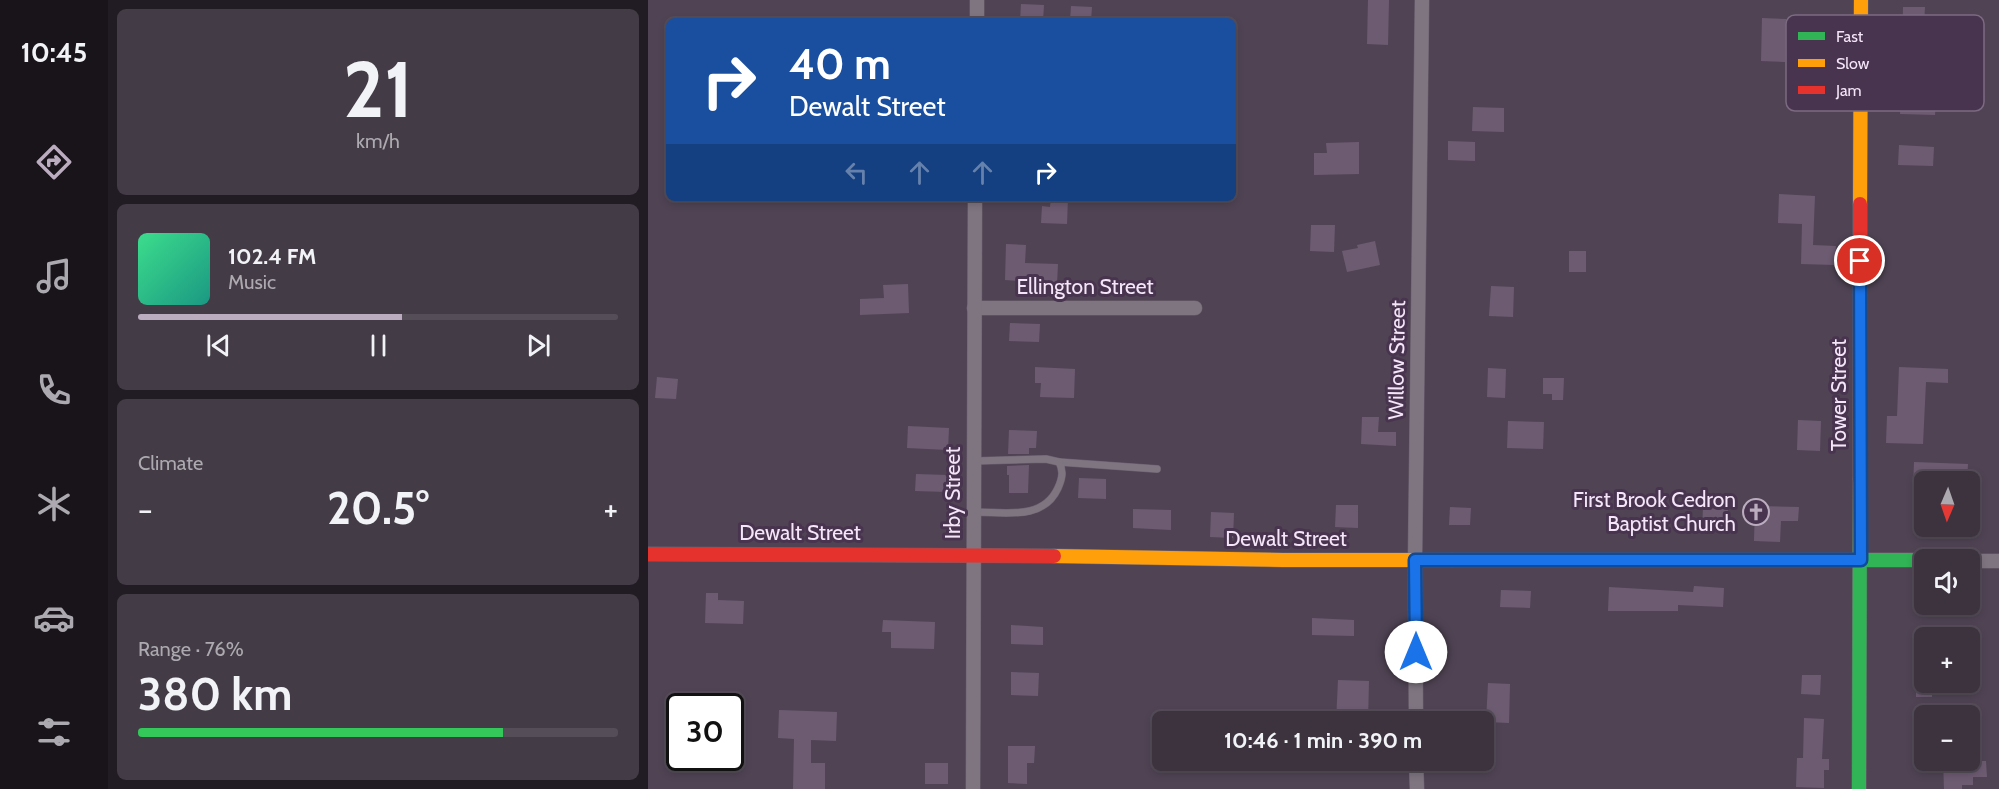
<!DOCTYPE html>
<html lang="en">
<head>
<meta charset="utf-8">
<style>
	body { margin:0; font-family:Cabin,sans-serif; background:#433b46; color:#f1f3f6; height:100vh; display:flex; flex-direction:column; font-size:22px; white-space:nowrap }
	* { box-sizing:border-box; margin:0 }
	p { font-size:20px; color:#acaab0 }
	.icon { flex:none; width:33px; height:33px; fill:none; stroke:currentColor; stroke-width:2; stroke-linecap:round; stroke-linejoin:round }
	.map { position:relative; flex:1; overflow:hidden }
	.drawer { display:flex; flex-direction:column; gap:9px; padding:9px; background:#211c23; width:540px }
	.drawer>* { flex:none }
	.hud { position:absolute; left:18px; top:18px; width:570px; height:183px; border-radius:9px; box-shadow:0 3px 9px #0003,0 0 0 2px #554e59; background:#1a4fa0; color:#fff; overflow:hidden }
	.needle { width:39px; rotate:182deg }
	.tools { position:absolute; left:1266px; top:471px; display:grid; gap:12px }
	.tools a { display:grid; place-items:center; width:66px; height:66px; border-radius:9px; background:#3c333f; box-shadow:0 3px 9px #0003,0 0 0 2px #554e59; font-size:30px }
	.speed { position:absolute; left:18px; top:693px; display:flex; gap:12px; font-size:30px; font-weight:700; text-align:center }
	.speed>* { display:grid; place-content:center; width:78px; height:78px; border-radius:50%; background:#3c333f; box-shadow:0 3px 9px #0003,0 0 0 2px #554e59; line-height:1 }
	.speed .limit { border:3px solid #111; border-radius:9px; background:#fff; color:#111 }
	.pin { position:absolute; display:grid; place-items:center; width:51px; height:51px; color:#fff; margin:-26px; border:3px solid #fff; border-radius:50%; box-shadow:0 2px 6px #0007 }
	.me { position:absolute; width:66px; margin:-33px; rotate:0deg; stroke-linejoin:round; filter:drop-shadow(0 0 4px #0008) }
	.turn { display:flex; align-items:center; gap:21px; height:126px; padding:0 24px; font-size:27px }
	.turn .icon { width:78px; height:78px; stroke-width:2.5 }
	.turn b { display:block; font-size:42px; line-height:51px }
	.lanes { display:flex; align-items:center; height:57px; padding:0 24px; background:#0003; justify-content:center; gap:30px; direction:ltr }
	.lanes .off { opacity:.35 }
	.big { font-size:45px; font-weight:700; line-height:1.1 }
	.drawer .widget { flex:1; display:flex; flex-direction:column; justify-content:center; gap:9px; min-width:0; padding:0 21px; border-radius:9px; background:#433b46 }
	.drawer .dial { align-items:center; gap:0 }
	.dial b { font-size:78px; line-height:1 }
	.song { display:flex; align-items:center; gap:18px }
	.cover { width:72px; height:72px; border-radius:9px; background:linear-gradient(135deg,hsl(150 70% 55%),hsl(170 70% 35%)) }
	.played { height:6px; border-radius:3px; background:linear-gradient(90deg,#bbadbf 55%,#554e59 55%) }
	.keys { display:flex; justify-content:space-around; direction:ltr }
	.heat { display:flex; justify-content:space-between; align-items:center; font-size:33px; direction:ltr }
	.charge { height:9px; border-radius:4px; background:linear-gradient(90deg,#34c759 76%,#554e59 0) }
	.trip { position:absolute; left:504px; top:711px; width:342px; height:60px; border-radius:9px; background:#3c333f; box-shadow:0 3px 9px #0003,0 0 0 2px #554e59; font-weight:700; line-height:60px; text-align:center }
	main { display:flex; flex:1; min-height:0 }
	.dock { display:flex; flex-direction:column; width:108px; justify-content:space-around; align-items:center; background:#181419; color:#acaab0 }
	.dock .icon { width:42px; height:42px }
	.dock .on { color:#bbadbf }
	.dock b { font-size:27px; color:#f1f3f6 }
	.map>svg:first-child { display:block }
</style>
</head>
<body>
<main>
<nav class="dock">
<b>10:45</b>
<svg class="icon on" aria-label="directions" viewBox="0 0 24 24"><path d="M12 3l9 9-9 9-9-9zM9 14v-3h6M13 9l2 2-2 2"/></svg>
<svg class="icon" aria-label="music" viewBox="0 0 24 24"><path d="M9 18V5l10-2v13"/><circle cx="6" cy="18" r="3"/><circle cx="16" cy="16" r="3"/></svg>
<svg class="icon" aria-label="phone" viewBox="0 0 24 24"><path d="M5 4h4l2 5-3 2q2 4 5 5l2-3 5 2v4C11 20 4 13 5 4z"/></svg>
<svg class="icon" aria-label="climate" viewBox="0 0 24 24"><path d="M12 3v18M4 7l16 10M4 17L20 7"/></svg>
<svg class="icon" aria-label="car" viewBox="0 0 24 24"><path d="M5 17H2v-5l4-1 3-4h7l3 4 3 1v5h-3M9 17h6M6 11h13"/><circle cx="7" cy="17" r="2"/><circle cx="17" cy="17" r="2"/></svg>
<svg class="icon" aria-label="filters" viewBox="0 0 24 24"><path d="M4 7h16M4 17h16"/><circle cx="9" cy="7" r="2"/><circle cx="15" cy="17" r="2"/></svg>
</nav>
<section class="drawer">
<div class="widget dial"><b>21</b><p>km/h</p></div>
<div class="widget">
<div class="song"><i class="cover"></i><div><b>102.4 FM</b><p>Music</p></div></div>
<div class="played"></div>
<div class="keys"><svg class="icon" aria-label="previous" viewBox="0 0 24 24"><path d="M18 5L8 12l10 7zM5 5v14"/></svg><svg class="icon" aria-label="pause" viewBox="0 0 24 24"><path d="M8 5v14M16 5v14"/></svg><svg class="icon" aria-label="next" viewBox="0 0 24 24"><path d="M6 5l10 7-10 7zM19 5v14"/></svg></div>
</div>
<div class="widget"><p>Climate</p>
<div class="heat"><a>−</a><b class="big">20.5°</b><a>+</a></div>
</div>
<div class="widget"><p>Range · 76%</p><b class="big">380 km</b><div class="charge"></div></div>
</section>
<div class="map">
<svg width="1351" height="789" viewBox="0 0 1351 789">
	<rect width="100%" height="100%" fill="#504454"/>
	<!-- building -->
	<g fill="#6d5b72">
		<polygon points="720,0 741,0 740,45 719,44"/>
		<polygon points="373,4 396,5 395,21 372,21"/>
		<polygon points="423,6 444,7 443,21 422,21"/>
		<polygon points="1255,7 1277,7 1276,24 1320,26 1319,50 1254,50"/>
		<polygon points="1114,18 1138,19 1137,62 1113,61"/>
		<polygon points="1253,99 1288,100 1287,115 1252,114"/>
		<polygon points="825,107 856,108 856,132 824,131"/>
		<polygon points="800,141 827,142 827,161 800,160"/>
		<polygon points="711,142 711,174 666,175 666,153 679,153 678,143"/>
		<polygon points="1251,145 1286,147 1285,166 1250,165"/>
		<polygon points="1131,194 1167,196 1165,245 1188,246 1187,265 1153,264 1154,224 1130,223"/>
		<polygon points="403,198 420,198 419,224 393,223 394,206 402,207"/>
		<polygon points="663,225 687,225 686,252 662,251"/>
		<polygon points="727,241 732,265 699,272 694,251 710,248 709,245"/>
		<polygon points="358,244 378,245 377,263 410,264 409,284 357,280"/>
		<rect x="921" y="251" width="17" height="21"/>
		<polygon points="260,284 261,313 212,315 212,299 236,298 235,285"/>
		<polygon points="843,286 866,287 865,317 841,316"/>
		<polygon points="362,323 392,324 391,342 361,341"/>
		<polygon points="387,367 427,369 426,398 392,397 393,383 387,383"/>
		<polygon points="1251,367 1300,369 1300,383 1278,382 1275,444 1238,443 1239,416 1249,416"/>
		<polygon points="840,368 858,369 857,398 839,397"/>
		<polygon points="9,377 30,379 28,399 7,398"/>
		<polygon points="895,378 916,378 915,400 904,400 904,394 895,394"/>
		<polygon points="714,417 731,417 730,432 748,432 748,446 713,444"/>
		<polygon points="1150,420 1173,421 1172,451 1149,450"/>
		<polygon points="860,421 896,422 895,449 859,448"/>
		<polygon points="260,426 301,428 300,450 259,448"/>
		<polygon points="361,430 389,431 388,448 381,448 381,454 360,454"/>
		<polygon points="1266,462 1320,464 1319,482 1276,482 1276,488 1265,488"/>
		<polygon points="381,465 380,493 361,493 361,475 359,475 359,466"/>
		<polygon points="268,474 299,475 299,492 267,491"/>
		<polygon points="431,478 458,479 458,499 430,498"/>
		<polygon points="688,505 710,505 710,528 687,527"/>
		<polygon points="1107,506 1151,507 1150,521 1133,521 1132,542 1106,541"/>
		<polygon points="802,507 823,508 822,525 801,525"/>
		<polygon points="1055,508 1080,509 1079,529 1054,529"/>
		<polygon points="485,509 523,510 523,530 485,528"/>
		<polygon points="563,512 586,513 585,538 562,537"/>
		<polygon points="1046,586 1076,588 1075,607 1030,605 1030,611 960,611 961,587 1045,592"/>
		<polygon points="853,590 883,591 882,608 852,607"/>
		<polygon points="58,593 70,593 70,600 96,601 95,624 57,623"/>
		<polygon points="664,618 706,620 706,636 664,635"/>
		<polygon points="235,620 287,622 286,649 243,648 243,632 234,632"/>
		<polygon points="363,625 395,627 395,645 363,644"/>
		<polygon points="363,672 391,673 390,696 363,695"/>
		<polygon points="1154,675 1173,675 1172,695 1153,694"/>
		<polygon points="690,680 721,681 720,722 688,722"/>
		<rect x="1268" y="682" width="16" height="15"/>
		<polygon points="840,683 862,684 861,723 838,722"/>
		<polygon points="131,710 189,712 188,741 163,740 163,763 177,763 177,789 145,789 146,739 130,738"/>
		<polygon points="1156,718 1176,719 1174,759 1181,759 1181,770 1176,770 1176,788 1148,787 1149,758 1155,758"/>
		<polygon points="1322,737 1332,737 1332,761 1338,761 1339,777 1325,777 1325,785 1314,785 1314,789 1296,789 1295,760 1322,760"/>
		<polygon points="360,746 387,746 386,763 379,763 379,784 360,783"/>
		<rect x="277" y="763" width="23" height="21"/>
	</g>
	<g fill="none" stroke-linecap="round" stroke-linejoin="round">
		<defs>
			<g id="lane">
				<polyline points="411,462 509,469"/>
				<path d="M 326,512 C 357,512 395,521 410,488 C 414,479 416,471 411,462 L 398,459 L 326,461"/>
			</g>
			<g id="street">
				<polyline points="329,21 329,0"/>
				<polyline points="326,308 547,308"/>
				<polyline points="1322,561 1351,561"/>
				<polyline points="768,722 767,560 774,0"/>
				<polyline points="768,760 769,789"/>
				<polyline points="325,789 327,198"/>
			</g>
			<g id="fast">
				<polyline points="804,560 1276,560"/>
				<polyline points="1211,789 1212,479"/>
			</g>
			<g id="slow">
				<polyline points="1212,204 1213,0"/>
				<polyline points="406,556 635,560 804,560"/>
			</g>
			<g id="jam">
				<polyline points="1212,479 1212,204"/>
				<polyline points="0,554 406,556"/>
			</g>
		</defs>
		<!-- lane casing -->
		<use href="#lane" stroke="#6c616f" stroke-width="8"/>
		<!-- street casing -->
		<use href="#street" stroke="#6c616f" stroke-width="15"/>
		<!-- fast casing -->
		<use href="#fast" stroke="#6c616f" stroke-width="15"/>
		<!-- slow casing -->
		<use href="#slow" stroke="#6c616f" stroke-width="15"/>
		<!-- jam casing -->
		<use href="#jam" stroke="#6c616f" stroke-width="15"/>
		<!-- lane -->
		<use href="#lane" stroke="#7e7581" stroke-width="7"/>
		<!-- street -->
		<use href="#street" stroke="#7e7581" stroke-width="14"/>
		<!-- fast -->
		<use href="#fast" stroke="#30b455" stroke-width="14"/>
		<!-- slow -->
		<use href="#slow" stroke="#ff9f0a" stroke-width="14"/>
		<!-- jam -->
		<use href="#jam" stroke="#e5322d" stroke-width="14"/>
	</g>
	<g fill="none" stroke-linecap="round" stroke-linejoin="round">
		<defs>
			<polyline id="route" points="768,652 767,560 1213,560 1212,261"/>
		</defs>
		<!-- route casing -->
		<use href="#route" stroke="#114b97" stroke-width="15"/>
		<!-- route -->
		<use href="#route" stroke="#1a73e8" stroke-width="10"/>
	</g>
	<!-- icons -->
	<defs>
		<symbol id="church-ring" viewBox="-11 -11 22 22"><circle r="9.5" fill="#49344f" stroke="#bbadbf" stroke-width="1.5"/><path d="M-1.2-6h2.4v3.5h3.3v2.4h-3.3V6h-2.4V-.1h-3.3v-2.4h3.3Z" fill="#bbadbf"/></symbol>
	</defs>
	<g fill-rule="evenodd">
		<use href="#church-ring" x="1093" y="497" width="30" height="30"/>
	</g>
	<g text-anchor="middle" stroke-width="6" stroke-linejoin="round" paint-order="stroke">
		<!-- street labels -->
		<g font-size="21" fill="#f4e6f8" stroke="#49344f">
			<text x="437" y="294">Ellington Street</text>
			<text transform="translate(749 360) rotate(-89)" y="7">Willow Street</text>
			<text transform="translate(1191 395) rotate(-90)" y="7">Tower Street</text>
			<text transform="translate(305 493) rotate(-90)" y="7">Irby Street</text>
			<text x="152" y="540">Dewalt Street</text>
			<text x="638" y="546">Dewalt Street</text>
		</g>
		<!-- poi labels -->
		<g font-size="21" fill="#f4e6f8" stroke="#49344f" text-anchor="end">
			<text x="1088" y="507">First Brook Cedron<tspan x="1088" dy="24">Baptist Church</tspan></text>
		</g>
	</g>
	<!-- legend -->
	<rect x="1138" y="15" width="198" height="96" rx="9" fill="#49344f" stroke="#7c6982" stroke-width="1.5"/>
	<rect x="1150" y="32" width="27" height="8" fill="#30b455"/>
	<rect x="1150" y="59" width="27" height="8" fill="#ff9f0a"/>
	<rect x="1150" y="86" width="27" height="8" fill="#e5322d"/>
	<g font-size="16" fill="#f4e6f8">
		<text x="1188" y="42">Fast</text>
		<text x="1188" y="69">Slow</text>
		<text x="1188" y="96">Jam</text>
	</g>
</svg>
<div class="tools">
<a><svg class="needle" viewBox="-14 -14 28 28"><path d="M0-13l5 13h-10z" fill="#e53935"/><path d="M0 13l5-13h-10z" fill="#acaab0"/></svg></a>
<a><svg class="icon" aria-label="sound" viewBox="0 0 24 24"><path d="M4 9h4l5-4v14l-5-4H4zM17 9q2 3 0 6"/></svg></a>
<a>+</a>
<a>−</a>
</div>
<div class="speed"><div class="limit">30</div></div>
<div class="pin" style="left:1212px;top:261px;background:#d93025"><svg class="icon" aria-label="arrive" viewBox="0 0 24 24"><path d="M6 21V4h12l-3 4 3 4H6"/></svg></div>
<svg class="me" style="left:768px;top:652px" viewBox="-20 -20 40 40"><circle r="19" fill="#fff"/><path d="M0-13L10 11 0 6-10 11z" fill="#1a73e8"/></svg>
<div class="trip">10:46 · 1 min · 390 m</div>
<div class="hud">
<div class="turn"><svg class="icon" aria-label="right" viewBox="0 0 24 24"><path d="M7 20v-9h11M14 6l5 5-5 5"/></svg><div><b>40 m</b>Dewalt Street</div></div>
<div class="lanes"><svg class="icon off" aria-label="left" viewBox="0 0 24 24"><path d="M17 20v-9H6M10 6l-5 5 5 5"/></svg><svg class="icon off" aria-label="ahead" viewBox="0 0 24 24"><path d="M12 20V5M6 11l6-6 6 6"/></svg><svg class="icon off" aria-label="ahead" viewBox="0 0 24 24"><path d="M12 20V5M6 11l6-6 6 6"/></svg><svg class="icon" aria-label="right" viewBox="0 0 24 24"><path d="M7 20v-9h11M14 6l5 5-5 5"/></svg></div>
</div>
</div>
</main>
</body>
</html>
